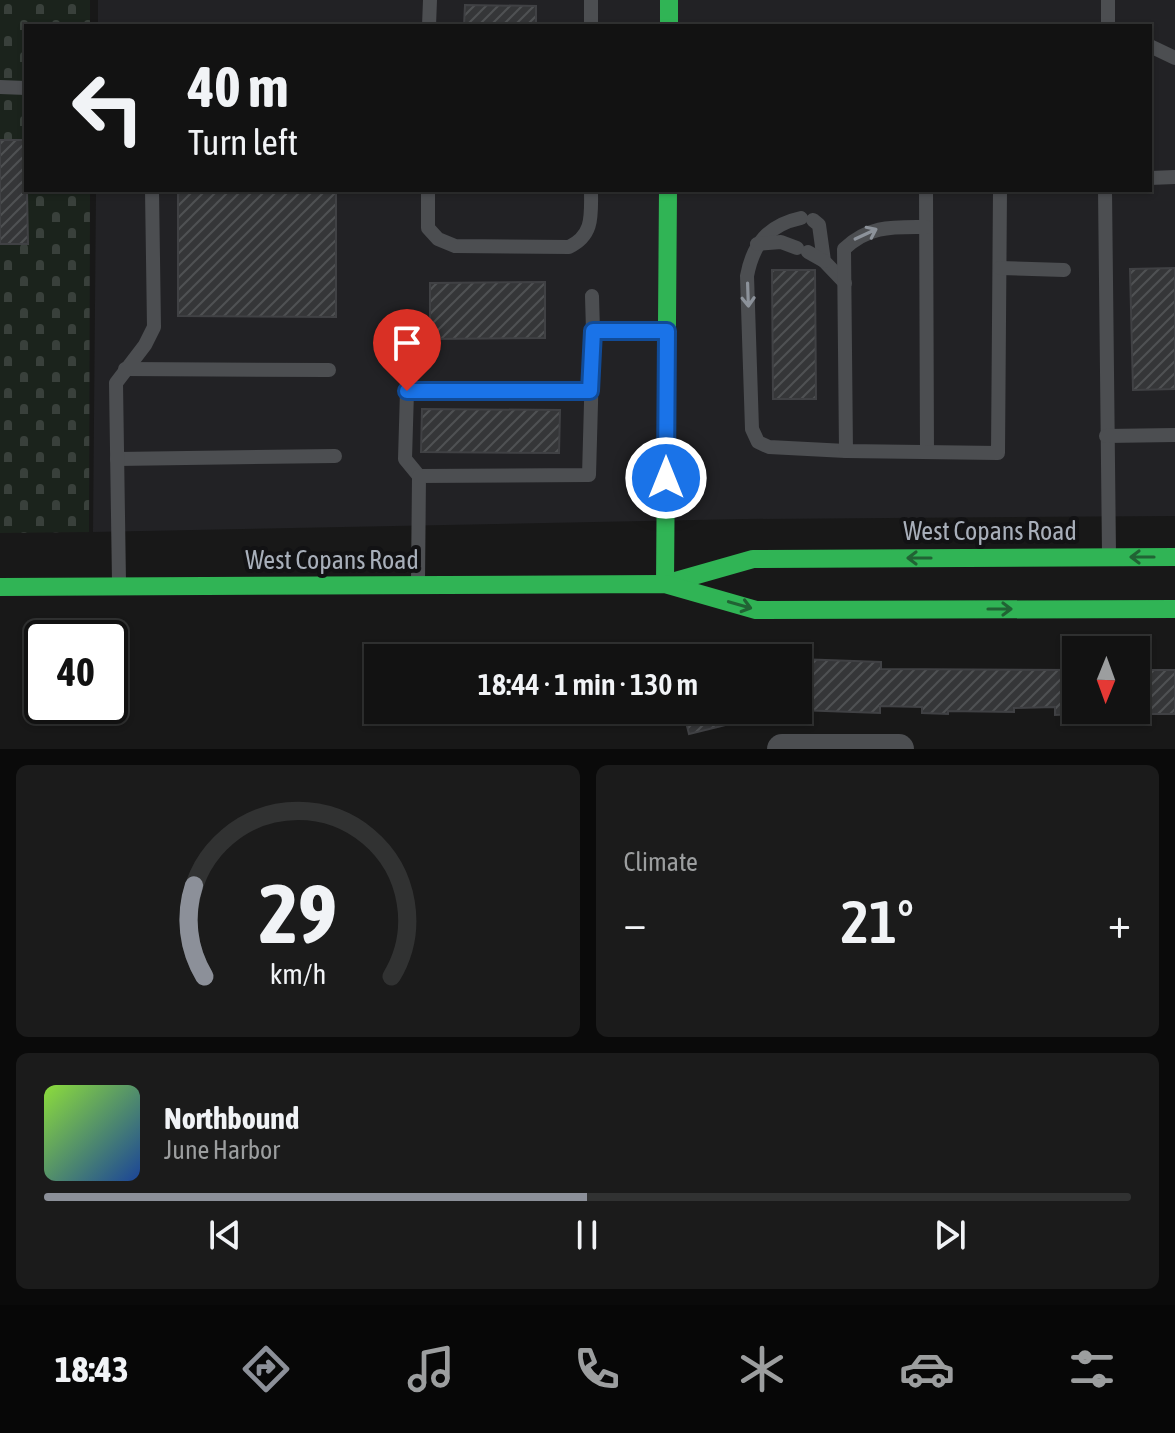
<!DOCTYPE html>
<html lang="en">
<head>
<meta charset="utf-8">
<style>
	body { margin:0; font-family:"Asap Condensed",sans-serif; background:#1b1b1b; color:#f1f3f6; height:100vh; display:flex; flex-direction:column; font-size:30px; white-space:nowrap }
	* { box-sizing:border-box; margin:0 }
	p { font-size:26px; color:#9c9e9f }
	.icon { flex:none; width:44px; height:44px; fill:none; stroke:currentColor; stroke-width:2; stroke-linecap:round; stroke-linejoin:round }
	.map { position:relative; height:749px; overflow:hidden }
	.details { display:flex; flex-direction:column; gap:16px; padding:16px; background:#0a0a0a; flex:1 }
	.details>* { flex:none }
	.hud { position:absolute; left:24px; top:24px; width:1128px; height:168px; border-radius:0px; box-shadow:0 2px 6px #0004,0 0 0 2px #313232; background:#121212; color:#f1f3f6; overflow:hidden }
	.needle { width:52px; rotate:181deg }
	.buttons { position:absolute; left:1062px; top:636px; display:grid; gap:16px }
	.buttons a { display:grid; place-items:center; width:88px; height:88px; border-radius:0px; background:#121212; box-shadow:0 2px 6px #0004,0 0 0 2px #313232; font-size:40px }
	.speed { position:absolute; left:24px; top:620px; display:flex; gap:16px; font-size:40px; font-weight:700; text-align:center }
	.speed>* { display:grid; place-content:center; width:104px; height:104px; border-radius:50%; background:#121212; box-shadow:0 2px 6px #0004,0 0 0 2px #313232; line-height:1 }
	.speed .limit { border:4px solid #111; border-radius:12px; background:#fff; color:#111 }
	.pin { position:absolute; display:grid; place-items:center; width:68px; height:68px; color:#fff; margin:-82px -34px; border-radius:50% 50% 50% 0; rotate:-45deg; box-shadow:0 0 8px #0007 }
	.pin .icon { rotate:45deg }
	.me { position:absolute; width:88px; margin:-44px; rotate:0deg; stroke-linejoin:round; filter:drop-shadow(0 0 6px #0008) }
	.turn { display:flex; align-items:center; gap:28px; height:168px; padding:0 32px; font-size:36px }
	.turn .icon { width:104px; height:104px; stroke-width:2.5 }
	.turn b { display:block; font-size:56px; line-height:68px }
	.big { font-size:60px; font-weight:600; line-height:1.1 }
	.details .card { flex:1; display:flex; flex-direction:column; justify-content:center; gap:12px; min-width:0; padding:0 28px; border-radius:12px; background:#1b1b1b }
	.details .dial { align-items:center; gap:0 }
	.dial svg { height:208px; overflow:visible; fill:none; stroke:#313232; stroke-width:7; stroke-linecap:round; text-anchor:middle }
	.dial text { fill:#f1f3f6; stroke:none }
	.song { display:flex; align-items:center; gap:24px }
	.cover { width:96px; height:96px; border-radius:12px; background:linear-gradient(135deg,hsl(90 70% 55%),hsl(220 70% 35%)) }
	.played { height:8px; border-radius:4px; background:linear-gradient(90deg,#8c9099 50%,#313232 50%) }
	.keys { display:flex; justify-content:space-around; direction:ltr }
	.heat { display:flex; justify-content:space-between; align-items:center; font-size:44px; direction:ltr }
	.details .tiles { flex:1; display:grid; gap:16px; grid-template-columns:1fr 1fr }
	.card:last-child { grid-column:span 2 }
	.trip { position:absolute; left:364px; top:644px; width:448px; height:80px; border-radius:0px; background:#121212; box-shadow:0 2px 6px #0004,0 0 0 2px #313232; font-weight:600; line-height:80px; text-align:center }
	.menu { display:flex; height:128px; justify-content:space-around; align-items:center; background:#070707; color:#9c9e9f }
	.menu .icon { width:56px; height:56px }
	.menu .current { color:#8c9099 }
	.menu b { font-size:36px; color:#f1f3f6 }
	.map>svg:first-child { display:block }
</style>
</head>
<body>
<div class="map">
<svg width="1175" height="749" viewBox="0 0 1175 749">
	<defs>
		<pattern id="cemetery-stones" width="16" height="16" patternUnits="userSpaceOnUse" patternTransform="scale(2)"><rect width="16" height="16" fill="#1b231c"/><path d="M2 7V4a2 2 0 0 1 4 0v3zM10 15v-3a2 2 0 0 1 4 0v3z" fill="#39403b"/></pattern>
		<pattern id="building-hatch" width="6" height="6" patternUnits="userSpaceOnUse" patternTransform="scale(2)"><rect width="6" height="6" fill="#353638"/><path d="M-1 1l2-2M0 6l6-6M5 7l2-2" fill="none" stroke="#4f5153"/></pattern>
	</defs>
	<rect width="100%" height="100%" fill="#181818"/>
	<!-- built -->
	<polygon fill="#222225" points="98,0 1175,0 1175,516 745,519 93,532 96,190 1150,190 1150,26 98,26"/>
	<!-- cemetery -->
	<polygon fill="url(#cemetery-stones)" points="0,0 90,0 90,26 26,26 26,190 90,190 89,532 0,533"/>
	<!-- building -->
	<g fill="url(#building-hatch)" stroke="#404144" stroke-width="2">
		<polygon points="465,5 536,6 536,26 464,26"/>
		<polygon points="0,140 26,140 28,244 0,244"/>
		<polygon points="178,190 336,190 336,317 178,316"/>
		<polygon points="1175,268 1175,389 1133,390 1130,269"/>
		<polygon points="772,270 815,270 816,399 773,399"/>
		<polygon points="545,282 545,338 430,339 430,283"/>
		<polygon points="422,409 560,410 559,453 421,452"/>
		<polygon points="798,659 881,662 881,669 1076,670 1076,714 1055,715 1055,707 1014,708 1014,712 948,711 948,714 922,713 922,707 880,706 880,713 798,710"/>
		<rect x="1136" y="670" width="39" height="44"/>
		<polygon points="683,710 753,710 754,718 689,734"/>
	</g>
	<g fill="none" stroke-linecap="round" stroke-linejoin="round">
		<!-- lane -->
		<g stroke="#4c4e51" stroke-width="14">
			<polyline points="591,0 591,26"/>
			<polyline points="1108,0 1108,26"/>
			<polyline points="429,26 430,0"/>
			<polyline points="1150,46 1175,58"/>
			<polyline points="0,87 26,88"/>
			<polyline points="1150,178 1175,177"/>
			<path d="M 428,190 L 428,228 L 438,239 L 455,246 L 569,247 C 594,235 591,215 591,190"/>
			<polyline points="926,190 927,452"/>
			<polyline points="1105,190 1109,554"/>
			<path d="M 801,218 C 768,225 753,244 747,276 L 752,429 L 758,442 L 769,447 L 846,451"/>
			<polyline points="813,220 819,225 824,261 845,283"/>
			<path d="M 926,227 C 893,227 869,225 844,249 L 846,451 L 998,453 L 1000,190"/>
			<polyline points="757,244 781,242 797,248"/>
			<polyline points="808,252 824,261"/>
			<polyline points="1000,268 1064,270"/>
			<polyline points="592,296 593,331"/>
			<polyline points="125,369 329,370"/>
			<polyline points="1106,436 1175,435"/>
			<polyline points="117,459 335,456"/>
			<polyline points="419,476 405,459 407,391 590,391"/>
			<polyline points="418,581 419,476 589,475 593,331 665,331"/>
			<polyline points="119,582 116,383 145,345 154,327 152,190"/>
		</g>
		<!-- street -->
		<polyline stroke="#4c4e51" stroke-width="30" points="782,749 899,749"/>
		<!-- fast -->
		<g stroke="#30b455" stroke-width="18">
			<polyline points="669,0 669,26"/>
			<polyline points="665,584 753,559 1175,557"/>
			<polyline points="665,584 668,190"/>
			<polyline points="0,587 665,584 756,610 1175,609"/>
		</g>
	</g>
	<!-- one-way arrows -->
	<defs><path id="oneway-shaft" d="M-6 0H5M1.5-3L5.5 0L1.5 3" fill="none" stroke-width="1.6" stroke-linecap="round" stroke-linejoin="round" transform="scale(2)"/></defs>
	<g stroke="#8c929a">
		<use href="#oneway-shaft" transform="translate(866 234) rotate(-25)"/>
		<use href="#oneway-shaft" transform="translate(748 295) rotate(88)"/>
	</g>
	<g stroke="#216334">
		<use href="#oneway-shaft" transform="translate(1142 557) rotate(180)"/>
		<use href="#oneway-shaft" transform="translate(919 558) rotate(180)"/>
		<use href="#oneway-shaft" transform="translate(740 605) rotate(16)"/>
		<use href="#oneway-shaft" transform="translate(1000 609)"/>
	</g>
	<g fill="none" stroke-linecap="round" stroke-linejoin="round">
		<defs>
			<polyline id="route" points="407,391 590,391 593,331 667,331 666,478"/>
		</defs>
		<!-- route casing -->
		<use href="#route" stroke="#114b97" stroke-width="20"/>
		<!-- route -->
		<use href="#route" stroke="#1a73e8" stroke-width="14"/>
	</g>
	<g text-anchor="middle" stroke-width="8" stroke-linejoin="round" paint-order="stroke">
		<!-- street labels -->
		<g font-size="26" fill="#a8afba" stroke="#121214">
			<text x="990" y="540">West Copans Road</text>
			<text x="332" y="569">West Copans Road</text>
		</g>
	</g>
</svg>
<div class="buttons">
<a><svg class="needle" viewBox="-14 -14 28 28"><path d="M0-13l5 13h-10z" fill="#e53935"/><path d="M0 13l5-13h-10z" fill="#9c9e9f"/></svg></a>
</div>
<div class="speed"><div class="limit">40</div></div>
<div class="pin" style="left:407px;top:391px;background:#d93025"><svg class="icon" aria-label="arrive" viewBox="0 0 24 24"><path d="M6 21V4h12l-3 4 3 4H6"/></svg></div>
<svg class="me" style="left:666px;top:478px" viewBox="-20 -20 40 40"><circle r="17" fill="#1a73e8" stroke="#fff" stroke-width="3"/><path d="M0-11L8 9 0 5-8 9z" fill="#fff"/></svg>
<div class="trip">18:44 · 1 min · 130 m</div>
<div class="hud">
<div class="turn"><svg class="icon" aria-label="left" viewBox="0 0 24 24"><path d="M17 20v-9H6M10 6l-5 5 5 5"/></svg><div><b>40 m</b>Turn left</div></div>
</div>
</div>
<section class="details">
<div class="tiles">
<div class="card dial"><svg viewBox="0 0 100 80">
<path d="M14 69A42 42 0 1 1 86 69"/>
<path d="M14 69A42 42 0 0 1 10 34" stroke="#8c9099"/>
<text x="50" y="56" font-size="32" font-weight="700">29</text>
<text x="50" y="72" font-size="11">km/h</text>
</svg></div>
<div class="card"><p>Climate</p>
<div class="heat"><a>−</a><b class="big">21°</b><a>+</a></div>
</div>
<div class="card">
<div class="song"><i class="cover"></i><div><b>Northbound</b><p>June Harbor</p></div></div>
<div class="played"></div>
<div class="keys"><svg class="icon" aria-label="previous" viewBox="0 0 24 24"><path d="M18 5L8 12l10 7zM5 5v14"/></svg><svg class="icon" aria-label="pause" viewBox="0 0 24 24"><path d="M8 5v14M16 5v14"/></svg><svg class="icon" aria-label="next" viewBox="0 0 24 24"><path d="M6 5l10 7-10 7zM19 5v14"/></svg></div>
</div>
</div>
</section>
<nav class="menu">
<b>18:43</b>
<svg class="icon current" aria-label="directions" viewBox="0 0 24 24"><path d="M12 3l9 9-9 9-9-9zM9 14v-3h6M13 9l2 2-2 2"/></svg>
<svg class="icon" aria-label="music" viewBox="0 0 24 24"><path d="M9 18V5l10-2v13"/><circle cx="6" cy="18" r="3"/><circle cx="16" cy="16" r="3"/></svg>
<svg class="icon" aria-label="phone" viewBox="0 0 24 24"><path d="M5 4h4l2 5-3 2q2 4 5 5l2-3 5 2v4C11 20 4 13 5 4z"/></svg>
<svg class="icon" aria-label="climate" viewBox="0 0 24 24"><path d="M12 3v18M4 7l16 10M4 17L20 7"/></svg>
<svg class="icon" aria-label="car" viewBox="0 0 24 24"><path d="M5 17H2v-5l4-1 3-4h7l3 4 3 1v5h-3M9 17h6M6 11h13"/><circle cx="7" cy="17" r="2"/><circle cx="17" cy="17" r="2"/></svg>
<svg class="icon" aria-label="filters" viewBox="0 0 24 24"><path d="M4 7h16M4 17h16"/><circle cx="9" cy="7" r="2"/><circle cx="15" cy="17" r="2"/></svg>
</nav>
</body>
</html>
